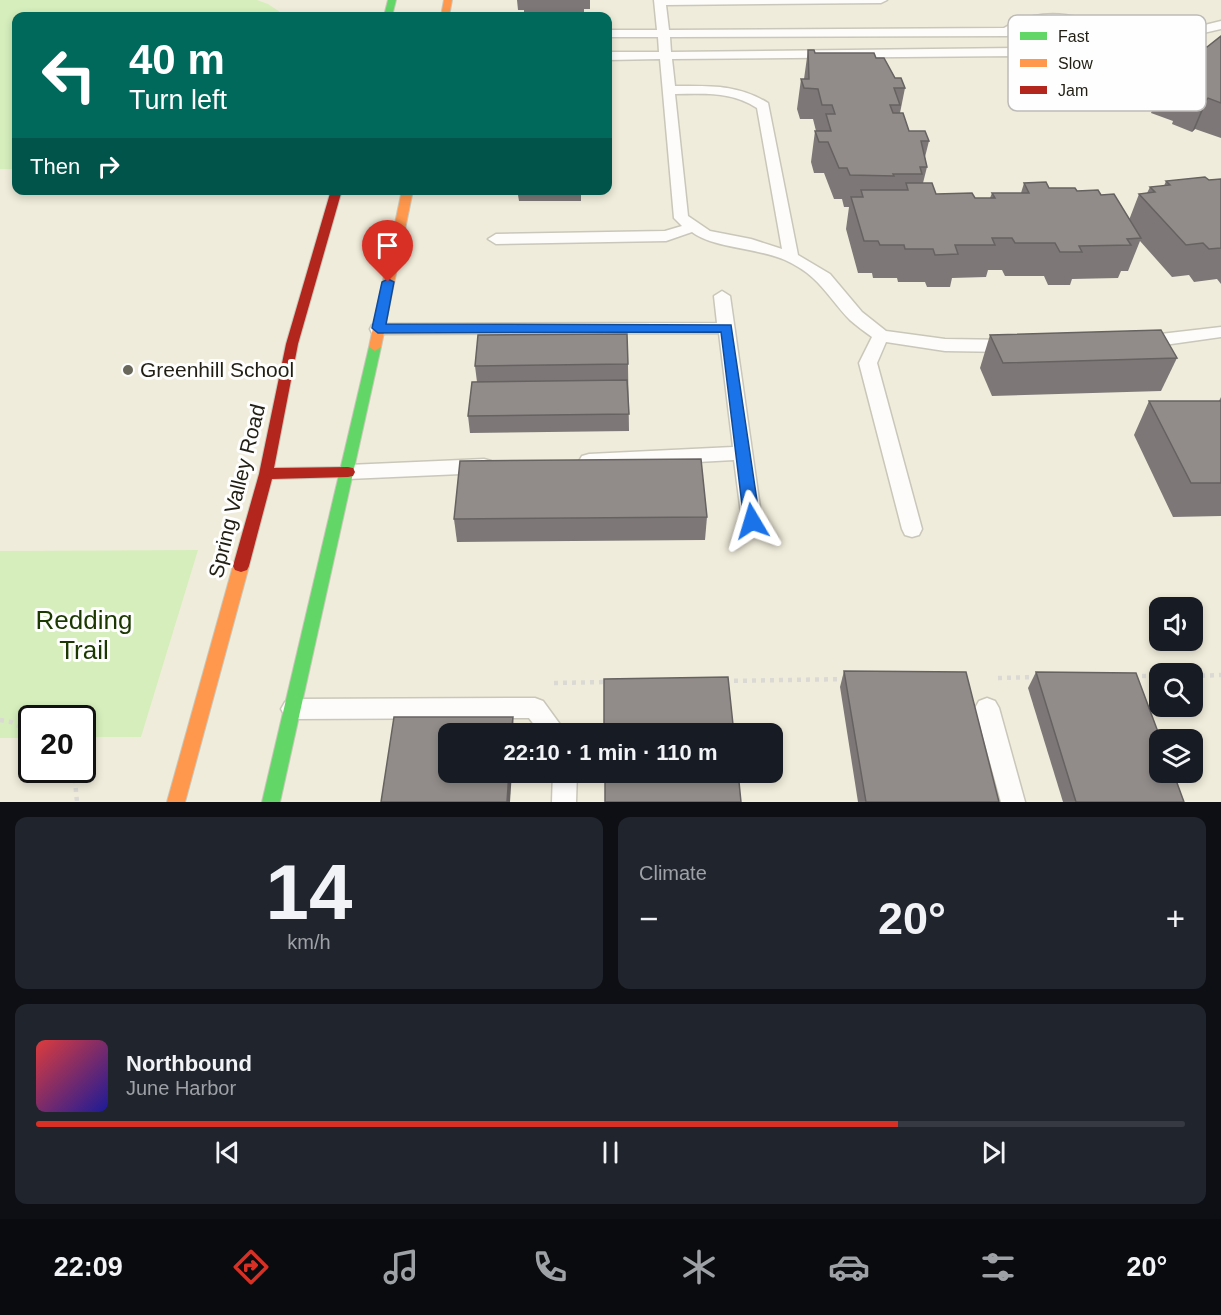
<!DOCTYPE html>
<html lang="en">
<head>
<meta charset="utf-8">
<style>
	body { margin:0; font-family:Helvetica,sans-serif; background:#20242c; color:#f1f3f6; height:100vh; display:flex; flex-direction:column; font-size:22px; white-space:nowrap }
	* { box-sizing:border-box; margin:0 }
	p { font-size:20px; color:#9ea1a6 }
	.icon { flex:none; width:33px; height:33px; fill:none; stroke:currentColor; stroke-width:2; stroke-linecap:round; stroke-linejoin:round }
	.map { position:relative; height:802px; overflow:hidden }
	.details { display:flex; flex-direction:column; gap:15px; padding:15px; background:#0d0f14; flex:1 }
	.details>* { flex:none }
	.guide { position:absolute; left:12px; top:12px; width:600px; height:183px; border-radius:12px; box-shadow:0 3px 9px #0003; background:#00695c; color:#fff; overflow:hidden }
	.fabs { position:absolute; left:1149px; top:597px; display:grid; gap:12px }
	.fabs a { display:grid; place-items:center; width:54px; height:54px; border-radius:12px; background:#171b24; box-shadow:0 3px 9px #0003; font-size:30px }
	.speed { position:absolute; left:18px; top:705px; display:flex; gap:12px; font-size:30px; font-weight:700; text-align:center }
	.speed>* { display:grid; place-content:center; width:78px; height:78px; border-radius:50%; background:#171b24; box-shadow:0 3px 9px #0003; line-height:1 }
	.speed .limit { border:3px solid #111; border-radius:9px; background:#fff; color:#111 }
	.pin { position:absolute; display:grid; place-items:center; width:51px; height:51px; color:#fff; margin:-62px -26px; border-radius:50% 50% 50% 0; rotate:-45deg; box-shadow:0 0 6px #0007 }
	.pin .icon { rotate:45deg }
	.me { position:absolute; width:66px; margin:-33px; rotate:353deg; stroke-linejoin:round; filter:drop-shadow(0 0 4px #0008) }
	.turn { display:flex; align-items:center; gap:21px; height:126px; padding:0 18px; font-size:27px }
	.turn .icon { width:78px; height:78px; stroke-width:2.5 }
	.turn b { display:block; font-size:42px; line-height:51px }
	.then { display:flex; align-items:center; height:57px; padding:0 18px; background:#0003; gap:12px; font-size:22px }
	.big { font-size:45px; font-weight:600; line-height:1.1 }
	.details .card { flex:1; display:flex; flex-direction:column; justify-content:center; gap:9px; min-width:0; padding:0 21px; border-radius:12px; background:#20242c }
	.details .dial { align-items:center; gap:0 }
	.dial b { font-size:78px; line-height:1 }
	.song { display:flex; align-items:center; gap:18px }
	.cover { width:72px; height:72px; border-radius:9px; background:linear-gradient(135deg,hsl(0 70% 55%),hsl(240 70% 35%)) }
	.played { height:6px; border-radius:3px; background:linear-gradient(90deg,#d93025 75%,#363941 75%) }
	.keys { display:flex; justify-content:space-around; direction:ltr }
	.heat { display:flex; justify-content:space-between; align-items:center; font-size:33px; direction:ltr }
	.details .tiles { flex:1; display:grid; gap:15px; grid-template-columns:1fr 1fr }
	.card:last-child { grid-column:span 2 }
	.trip { position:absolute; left:438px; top:723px; width:345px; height:60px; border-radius:12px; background:#171b24; box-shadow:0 3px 9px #0003; font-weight:600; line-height:60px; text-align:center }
	.tab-bar { display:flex; height:96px; justify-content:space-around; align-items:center; background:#090b0e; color:#9ea1a6 }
	.tab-bar .icon { width:42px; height:42px }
	.tab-bar .active { color:#d93025 }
	.tab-bar b { font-size:27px; color:#f1f3f6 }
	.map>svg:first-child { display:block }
</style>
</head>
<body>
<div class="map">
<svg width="1221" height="802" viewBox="0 0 1221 802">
	<rect width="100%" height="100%" fill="#f0ecdb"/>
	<!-- green -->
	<g fill="#d6eebc">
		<polygon points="0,0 257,0 268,4 286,16 16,16 16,169 0,169"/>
		<polygon points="198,550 141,737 83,737 82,718 32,718 31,738 0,738 0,551"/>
	</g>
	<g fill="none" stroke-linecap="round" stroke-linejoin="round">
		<defs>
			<g id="lane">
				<path d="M 654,0 L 887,0 L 881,3 L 666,5 L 669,30 L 1004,28 C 1041,5 1094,11 1123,45 L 1221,21 L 1221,29 L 1125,51 L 1120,62 C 1084,77 1050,72 1015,56 L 672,59 L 675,86 C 710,86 737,84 768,103 L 798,255 L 830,274 L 862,312 L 886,331 L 945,339 L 1010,340 L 1016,342 L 1019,346 L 1016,350 L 1010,352 L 945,351 L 886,342 L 877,363 L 922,529 L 919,535 L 912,537 L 905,535 L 902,529 L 859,363 L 872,337 C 865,332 857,326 850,320 C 826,295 820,276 785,260 C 758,248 713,248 692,232 L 666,241 L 496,244 L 488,239 L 496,234 L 665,231 L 682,226 L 674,218 L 660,59 L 608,60 L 608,52 L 659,52 L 658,37 L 608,37 L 608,30 L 657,30 ZM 1050,21 C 1076,23 1097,29 1114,49 L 1111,57 C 1069,75 1055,59 1017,48 L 671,52 L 670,37 L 1007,36 L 1024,27 ZM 675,94 C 705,94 731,91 757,108 L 782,249 L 751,239 L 710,231 L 688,216 Z"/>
				<polygon points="722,291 730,296 762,521 759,526 752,529 745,526 742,521 734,460 589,468 582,466 579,461 582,456 589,454 733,447 719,333 378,334 372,333 370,329 372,325 378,324 717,323 714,296"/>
				<polygon points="1221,327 1221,337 1143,348 1137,346 1134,342 1137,338 1143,336"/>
				<polygon points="484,459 491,461 494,466 491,471 484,473 348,479 341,477 338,472 341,467 348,465"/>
				<polygon points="535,698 543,701 567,734 541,734 529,718 293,719 285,716 281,709 285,702 293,699"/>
				<polygon points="987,698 995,701 999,708 1025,802 1001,802 975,708 979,701"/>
				<polygon points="553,772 577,772 576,802 552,802"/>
			</g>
			<g id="fast">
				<polygon points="388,0 396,0 392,16 384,16"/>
				<polygon points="375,343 381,347 280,802 262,802 369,347"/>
			</g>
			<g id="slow">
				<polygon points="444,0 452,0 449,16 441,16"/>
				<polygon points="402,190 413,190 381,347 375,351 369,347"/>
				<polygon points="241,560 247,562 249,566 185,802 167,802 233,566 235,562"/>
			</g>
			<polygon id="jam" points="331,190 342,190 298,344 274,468 348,467 353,468 355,472 353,476 348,477 272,479 249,566 247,570 241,572 235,570 233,566 259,474 286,344"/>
		</defs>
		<!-- lane casing -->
		<use href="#lane" stroke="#c9c7b9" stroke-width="3"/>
		<!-- fast casing -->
		<use href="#fast" stroke="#c9c7b9" stroke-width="2"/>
		<!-- slow casing -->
		<use href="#slow" stroke="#c9c7b9" stroke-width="2"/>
		<!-- jam casing -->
		<use href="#jam" stroke="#c9c7b9" stroke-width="2"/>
		<!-- path -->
		<g stroke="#dad9d4" stroke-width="4.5" stroke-dasharray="4 5" stroke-linecap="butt">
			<polyline points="1133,676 1160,676"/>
			<polyline points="1192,676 1221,675"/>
			<polyline points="998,678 1036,677"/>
			<polyline points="725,681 847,679"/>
			<polyline points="554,683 607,682"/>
			<polyline points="0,720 11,722 32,733"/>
			<polyline points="74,770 77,802"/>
		</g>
		<!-- lane -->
		<use href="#lane" fill="#fdfcfa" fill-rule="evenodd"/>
		<!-- fast -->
		<use href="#fast" fill="#63d668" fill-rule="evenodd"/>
		<!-- slow -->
		<use href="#slow" fill="#ff974d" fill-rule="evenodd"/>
		<!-- jam -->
		<use href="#jam" fill="#b3261e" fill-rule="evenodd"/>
	</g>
	<!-- wall -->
	<g fill="#7d7877">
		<polygon points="515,0 590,0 590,9 584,9 584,12 524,12 524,10 518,10 517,0"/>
		<polygon points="1221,36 1221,138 1195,129 1192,132 1172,124 1173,121 1151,113 1158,95 1153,93 1166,58 1207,47"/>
		<polygon points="808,50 815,53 876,58 895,78 905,88 900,113 909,131 929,141 925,157 927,167 923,183 936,194 975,198 990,198 992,193 1021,193 1024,183 1049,188 1077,191 1101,195 1129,220 1139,194 1147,193 1150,187 1164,186 1166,181 1209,180 1221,179 1221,284 1217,279 1194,282 1189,275 1172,277 1140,241 1128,271 1121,271 1118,278 1072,279 1070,285 1048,285 1044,276 1005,276 1002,270 988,270 986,277 952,278 950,287 927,287 925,282 898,282 897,278 873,278 872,273 858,273 846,229 849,207 844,207 842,199 834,199 824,173 814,173 811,162 815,131 816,131 813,119 800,119 797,109 801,79 804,79"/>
		<polygon points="509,190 590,190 590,194 581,194 581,201 519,201 518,195 510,195"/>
		<polygon points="990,335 1177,358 1161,391 992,396 980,368"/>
		<polygon points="628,364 629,431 470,433 468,416 477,382 475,366"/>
		<polygon points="1221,397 1221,516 1173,517 1134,435 1149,401 1219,401"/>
		<polygon points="707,517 705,540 457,542 454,519"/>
		<polygon points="844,671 999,802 858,802 840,687"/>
		<polygon points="1036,672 1184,802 1063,802 1028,688"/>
	</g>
	<!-- shaded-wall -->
	<g fill="#666261">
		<polygon points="1208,98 1195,129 1192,132 1205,101"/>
		<polygon points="513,717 514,734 511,734"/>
		<polygon points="509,772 512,772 510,802 507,802"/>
	</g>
	<!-- building -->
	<g fill="#918c8a" stroke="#666261" stroke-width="1.5">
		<polygon points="1221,36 1221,103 1208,98 1205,101 1184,93 1186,91 1163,83 1174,73 1178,74 1183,70 1164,63 1169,59 1166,58 1184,45 1199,49 1203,46 1207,47"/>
		<polygon points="808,50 814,50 815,53 874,53 876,58 884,58 895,78 901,78 905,88 894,88 900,105 890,105 893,113 903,113 909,131 925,131 929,141 921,141 927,167 920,167 922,174 893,174 894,176 850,175 847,168 839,168 828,142 819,142 815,131 831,131 826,114 835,114 832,105 822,105 818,89 804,88 801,79 809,79"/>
		<polygon points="1205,177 1209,180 1221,179 1221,248 1209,249 1203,243 1186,245 1139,194 1155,192 1150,187 1170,185 1166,181"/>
		<polygon points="1046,182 1049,188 1075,188 1077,191 1098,190 1101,195 1114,194 1141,238 1127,239 1131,245 1079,246 1082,252 1060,252 1055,243 1015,243 1012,238 992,238 995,245 955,245 958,254 935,255 933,249 905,249 904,245 880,245 878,241 864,241 851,197 863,197 861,190 908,190 906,183 932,183 936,194 972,193 975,198 995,198 992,193 1029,193 1024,183"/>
		<polygon points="1161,330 1177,358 1003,363 990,335"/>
		<polygon points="627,334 628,364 475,366 478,335"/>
		<polygon points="627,380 629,414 468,416 472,382"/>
		<polygon points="1149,401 1221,401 1221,483 1191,483"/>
		<polygon points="701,459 707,517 454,519 460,461"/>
		<polygon points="844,671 966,672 999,802 866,802"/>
		<polygon points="1036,672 1136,673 1161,740 1160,740 1160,772 1173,772 1184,802 1076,802"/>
		<polygon points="728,677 734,734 604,734 604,679"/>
		<polygon points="394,717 513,717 511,734 448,734 448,772 509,772 507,802 381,802"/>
		<polygon points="605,772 738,772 741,802 605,802"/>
	</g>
	<!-- route -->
	<polygon fill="#1a73e8" stroke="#114b97" stroke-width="1.5" points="388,279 394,282 386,324 731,325 760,521 757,525 747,525 744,521 721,332 378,333 372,328 382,282"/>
	<!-- markers -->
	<circle fill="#696759" stroke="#fefefe" stroke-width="2" cx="128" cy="370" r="6"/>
	<g text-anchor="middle" stroke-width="6" stroke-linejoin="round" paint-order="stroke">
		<!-- poi labels -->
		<g font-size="21" fill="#211f13" stroke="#fefefe" text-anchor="start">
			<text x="140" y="377">Greenhill School</text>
		</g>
		<!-- street labels -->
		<g font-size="21" fill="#211f13" stroke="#fefefe">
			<text transform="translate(237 491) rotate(-76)" y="7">Spring Valley Road</text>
		</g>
		<!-- near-park labels -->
		<g font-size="26" fill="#1b3800" stroke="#fefefe">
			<text x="84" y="629">Redding<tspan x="84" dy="30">Trail</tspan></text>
		</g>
	</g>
	<!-- legend -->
	<rect x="1008" y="15" width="198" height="96" rx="9" fill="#fefefe" stroke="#bcbbb8" stroke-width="1.5"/>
	<rect x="1020" y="32" width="27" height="8" fill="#63d668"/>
	<rect x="1020" y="59" width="27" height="8" fill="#ff974d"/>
	<rect x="1020" y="86" width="27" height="8" fill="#b3261e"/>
	<g font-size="16" fill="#211f13">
		<text x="1058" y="42">Fast</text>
		<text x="1058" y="69">Slow</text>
		<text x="1058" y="96">Jam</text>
	</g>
</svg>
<div class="fabs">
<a><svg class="icon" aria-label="sound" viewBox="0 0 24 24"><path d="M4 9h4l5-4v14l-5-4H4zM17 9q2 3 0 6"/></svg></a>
<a><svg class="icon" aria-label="search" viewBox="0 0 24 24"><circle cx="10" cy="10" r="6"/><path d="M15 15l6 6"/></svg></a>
<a><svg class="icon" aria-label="layers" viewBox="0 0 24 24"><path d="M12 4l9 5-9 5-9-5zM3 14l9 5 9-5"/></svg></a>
</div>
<div class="speed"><div class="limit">20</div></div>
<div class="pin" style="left:388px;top:282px;background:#d93025"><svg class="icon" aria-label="arrive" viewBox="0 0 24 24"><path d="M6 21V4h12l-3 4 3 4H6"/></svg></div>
<svg class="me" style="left:752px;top:521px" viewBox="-20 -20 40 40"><path d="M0-17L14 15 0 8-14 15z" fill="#1a73e8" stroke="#fff" stroke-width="4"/></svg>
<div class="trip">22:10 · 1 min · 110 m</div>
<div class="guide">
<div class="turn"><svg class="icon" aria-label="left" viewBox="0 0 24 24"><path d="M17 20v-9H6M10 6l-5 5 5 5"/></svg><div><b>40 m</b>Turn left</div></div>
<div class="then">Then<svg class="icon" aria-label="right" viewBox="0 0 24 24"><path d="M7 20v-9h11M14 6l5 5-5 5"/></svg></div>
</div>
</div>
<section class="details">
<div class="tiles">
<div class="card dial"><b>14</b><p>km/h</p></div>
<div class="card"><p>Climate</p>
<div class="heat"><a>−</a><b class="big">20°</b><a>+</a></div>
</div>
<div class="card">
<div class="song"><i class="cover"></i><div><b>Northbound</b><p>June Harbor</p></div></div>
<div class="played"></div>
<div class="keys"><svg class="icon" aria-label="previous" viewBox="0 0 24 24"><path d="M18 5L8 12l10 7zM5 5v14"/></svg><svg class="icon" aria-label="pause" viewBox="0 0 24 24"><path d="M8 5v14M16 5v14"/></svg><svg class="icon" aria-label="next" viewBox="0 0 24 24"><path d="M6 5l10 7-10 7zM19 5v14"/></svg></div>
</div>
</div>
</section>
<nav class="tab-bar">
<b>22:09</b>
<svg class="icon active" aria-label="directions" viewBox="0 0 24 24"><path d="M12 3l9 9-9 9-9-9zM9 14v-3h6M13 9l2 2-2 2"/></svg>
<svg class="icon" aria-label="music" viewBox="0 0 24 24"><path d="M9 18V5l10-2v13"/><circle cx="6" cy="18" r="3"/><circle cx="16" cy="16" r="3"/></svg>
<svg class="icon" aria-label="phone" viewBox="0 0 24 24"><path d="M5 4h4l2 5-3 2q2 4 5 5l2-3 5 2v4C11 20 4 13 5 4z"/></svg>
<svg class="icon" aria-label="climate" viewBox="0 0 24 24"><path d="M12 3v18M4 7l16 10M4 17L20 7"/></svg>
<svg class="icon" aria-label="car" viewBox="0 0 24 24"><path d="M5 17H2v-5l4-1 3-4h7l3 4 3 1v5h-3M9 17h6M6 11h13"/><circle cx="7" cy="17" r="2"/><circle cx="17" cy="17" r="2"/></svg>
<svg class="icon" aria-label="filters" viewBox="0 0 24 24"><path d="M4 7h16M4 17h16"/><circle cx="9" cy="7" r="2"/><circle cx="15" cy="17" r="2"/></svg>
<b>20°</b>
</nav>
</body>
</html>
